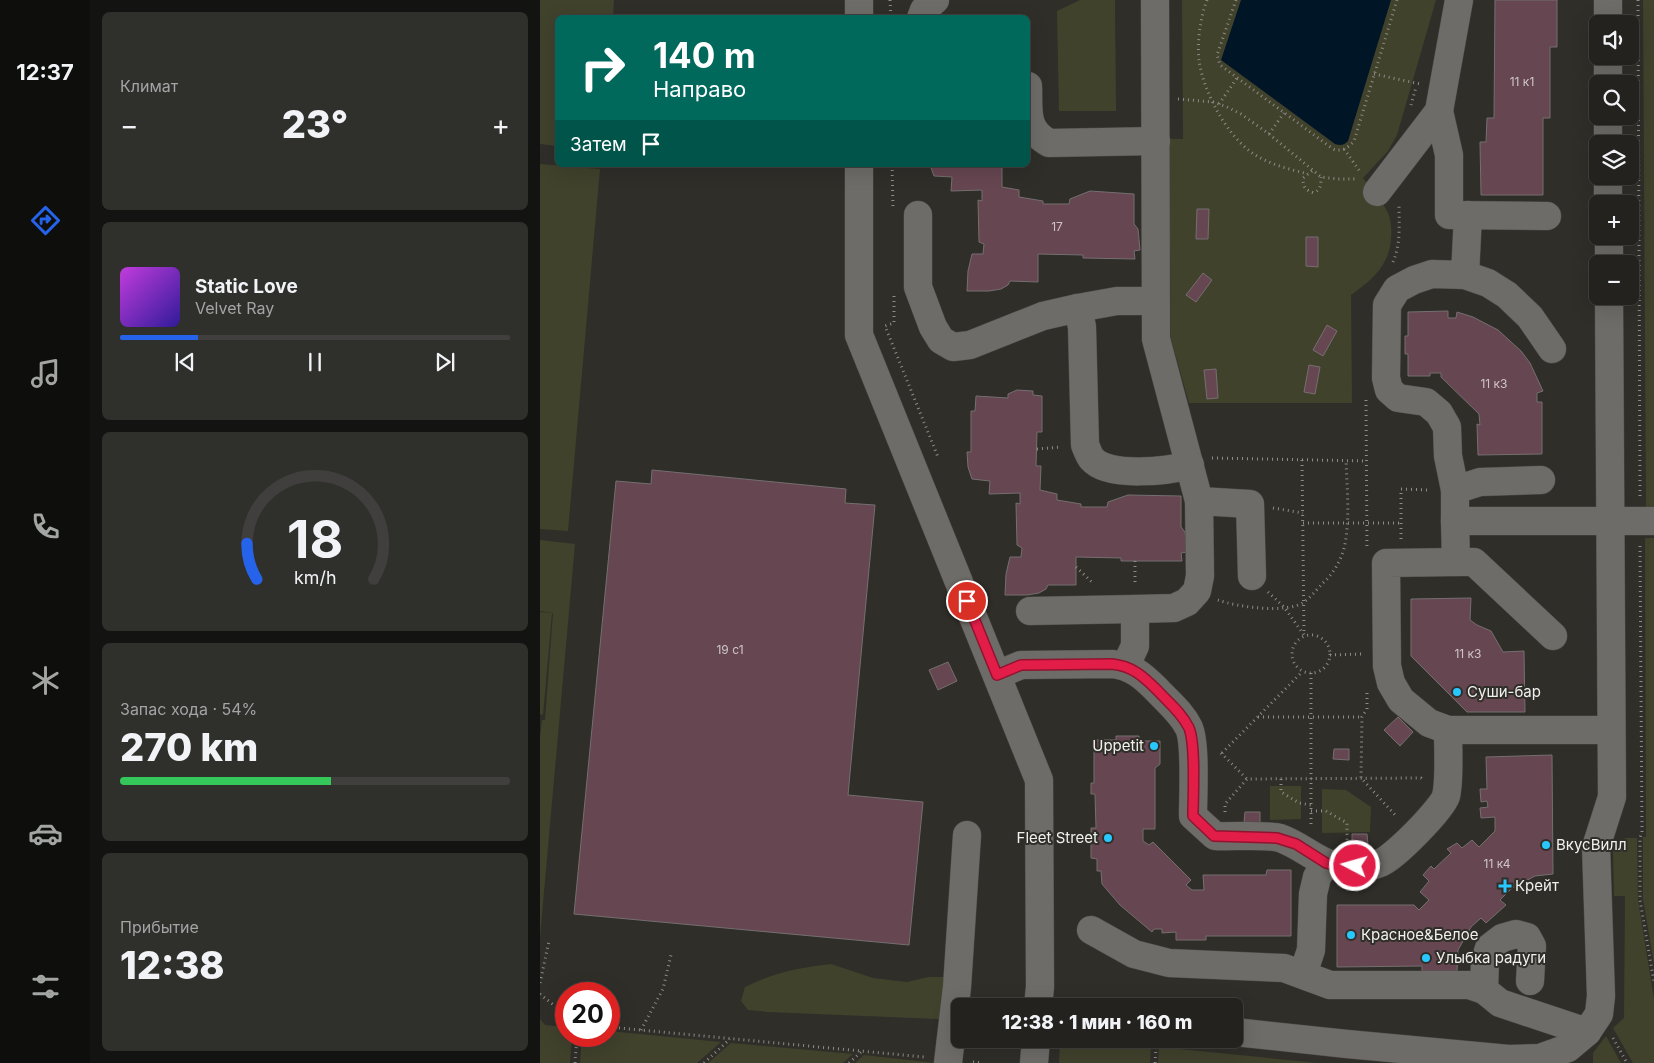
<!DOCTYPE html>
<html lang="ru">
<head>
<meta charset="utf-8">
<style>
	body { margin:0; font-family:Inter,sans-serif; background:#2f2f2c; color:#f1f3f6; height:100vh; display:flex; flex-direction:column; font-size:19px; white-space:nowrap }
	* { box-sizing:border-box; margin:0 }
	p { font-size:16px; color:#a3a4a4 }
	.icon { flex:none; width:28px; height:28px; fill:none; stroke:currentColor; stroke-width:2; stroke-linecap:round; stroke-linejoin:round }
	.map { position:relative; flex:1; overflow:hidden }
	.sheet { display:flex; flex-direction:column; gap:12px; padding:12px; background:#131311; width:450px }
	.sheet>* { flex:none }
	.hud { position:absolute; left:15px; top:15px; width:475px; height:152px; border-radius:8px; box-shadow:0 5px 20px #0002,0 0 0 1px #403f3d; background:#00695c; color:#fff; overflow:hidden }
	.buttons { position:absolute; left:1049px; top:15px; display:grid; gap:10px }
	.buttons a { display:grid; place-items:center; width:50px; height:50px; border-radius:8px; background:#23221f; box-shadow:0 5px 20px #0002,0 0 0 1px #403f3d; font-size:25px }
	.speed { position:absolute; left:15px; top:982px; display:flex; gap:10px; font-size:25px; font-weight:700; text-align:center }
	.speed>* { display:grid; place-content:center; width:65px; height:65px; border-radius:50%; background:#23221f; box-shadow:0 5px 20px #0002,0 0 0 1px #403f3d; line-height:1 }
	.speed .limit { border:8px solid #d22; background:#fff; color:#111 }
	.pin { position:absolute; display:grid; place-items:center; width:42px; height:42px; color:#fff; margin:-21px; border:2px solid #fff; border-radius:50%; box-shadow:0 1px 5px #0007 }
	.me { position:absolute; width:55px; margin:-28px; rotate:276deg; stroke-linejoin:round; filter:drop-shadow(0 0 4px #0008) }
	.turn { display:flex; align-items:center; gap:18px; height:105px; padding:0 15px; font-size:22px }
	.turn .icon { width:65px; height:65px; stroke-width:2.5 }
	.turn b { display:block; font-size:35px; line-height:42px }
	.then { display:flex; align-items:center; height:48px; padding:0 15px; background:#0003; gap:10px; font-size:19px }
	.big { font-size:38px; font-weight:800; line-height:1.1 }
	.sheet .tile { flex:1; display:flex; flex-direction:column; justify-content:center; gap:8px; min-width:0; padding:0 18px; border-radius:8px; background:#2f2f2c }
	.sheet .dial { align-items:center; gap:0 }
	.dial svg { height:130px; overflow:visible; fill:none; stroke:#403f3d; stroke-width:7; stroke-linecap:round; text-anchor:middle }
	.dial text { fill:#f1f3f6; stroke:none }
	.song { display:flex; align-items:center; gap:15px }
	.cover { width:60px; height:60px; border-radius:8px; background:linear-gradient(135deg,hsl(290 70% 55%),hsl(250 70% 35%)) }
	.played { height:5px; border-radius:2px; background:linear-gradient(90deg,#2563eb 20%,#403f3d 20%) }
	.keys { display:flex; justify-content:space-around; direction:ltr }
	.heat { display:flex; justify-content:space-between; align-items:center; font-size:28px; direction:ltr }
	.charge { height:8px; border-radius:4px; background:linear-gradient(90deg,#34c759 54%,#403f3d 0) }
	.trip { position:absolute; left:411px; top:998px; width:292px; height:50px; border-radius:8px; background:#23221f; box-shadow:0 5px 20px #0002,0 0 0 1px #403f3d; font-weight:800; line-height:50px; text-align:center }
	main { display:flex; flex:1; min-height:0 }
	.dock { display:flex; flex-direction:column; width:90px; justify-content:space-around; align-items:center; background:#0e0e0c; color:#a3a4a4 }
	.dock .icon { width:35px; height:35px }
	.dock .active { color:#2563eb }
	.dock b { font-size:22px; color:#f1f3f6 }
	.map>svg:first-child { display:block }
</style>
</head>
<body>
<main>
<nav class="dock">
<b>12:37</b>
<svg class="icon active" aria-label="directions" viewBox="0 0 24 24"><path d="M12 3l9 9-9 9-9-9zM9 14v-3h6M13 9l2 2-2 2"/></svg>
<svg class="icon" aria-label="music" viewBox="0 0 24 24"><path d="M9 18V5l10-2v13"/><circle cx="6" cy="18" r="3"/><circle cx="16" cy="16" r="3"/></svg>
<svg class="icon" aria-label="phone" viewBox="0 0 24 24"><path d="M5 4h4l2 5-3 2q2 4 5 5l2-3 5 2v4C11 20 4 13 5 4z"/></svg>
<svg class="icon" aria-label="climate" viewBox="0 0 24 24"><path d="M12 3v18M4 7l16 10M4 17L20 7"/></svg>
<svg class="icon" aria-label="car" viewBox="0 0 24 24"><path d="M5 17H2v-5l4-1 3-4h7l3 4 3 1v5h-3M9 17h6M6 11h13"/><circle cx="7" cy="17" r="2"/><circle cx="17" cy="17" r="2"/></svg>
<svg class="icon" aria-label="filters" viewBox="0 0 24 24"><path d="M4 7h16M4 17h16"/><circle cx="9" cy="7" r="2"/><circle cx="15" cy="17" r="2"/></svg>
</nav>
<section class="sheet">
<div class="tile"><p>Климат</p>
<div class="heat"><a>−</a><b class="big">23°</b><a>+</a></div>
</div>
<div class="tile">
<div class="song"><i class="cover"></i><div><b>Static Love</b><p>Velvet Ray</p></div></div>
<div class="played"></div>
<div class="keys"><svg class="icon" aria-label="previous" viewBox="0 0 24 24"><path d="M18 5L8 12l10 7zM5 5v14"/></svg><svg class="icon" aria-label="pause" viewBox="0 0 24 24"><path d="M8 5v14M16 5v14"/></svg><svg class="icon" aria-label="next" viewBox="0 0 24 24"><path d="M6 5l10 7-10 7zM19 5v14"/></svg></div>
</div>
<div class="tile dial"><svg viewBox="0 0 100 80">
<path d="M14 69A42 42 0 1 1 86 69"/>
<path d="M14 69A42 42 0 0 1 8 47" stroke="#2563eb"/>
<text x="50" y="56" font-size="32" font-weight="700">18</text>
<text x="50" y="72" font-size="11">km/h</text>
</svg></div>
<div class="tile"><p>Запас хода · 54%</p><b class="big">270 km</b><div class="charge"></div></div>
<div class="tile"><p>Прибытие</p><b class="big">12:38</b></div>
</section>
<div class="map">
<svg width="1114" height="1063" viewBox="0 0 1114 1063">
	<rect width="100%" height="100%" fill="#2f2e29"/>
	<!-- green -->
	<g fill="#41422c">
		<polygon points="0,0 74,0 73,17 18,18 17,146 0,144"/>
		<polygon points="540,0 575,0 576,111 519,111 517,11"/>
		<path d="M 642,0 L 896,0 L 857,135 L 848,151 L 823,178 C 830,188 840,198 846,209 C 851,217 852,229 851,239 C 849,266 832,280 811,295 L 812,403 L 649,403 L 631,339 L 629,139 L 643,139 Z"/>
		<polygon points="1103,0 1114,0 1114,508 1106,509"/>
		<polygon points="0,164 60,169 28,531 0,529"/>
		<polygon points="1105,538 1114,538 1114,964 1103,899 1103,837 1106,837"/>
		<polygon points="0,540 35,544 0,937 0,737 2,720 5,720 13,613 0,611"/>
		<polygon points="0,612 12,613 3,715 0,714"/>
		<polygon points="730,786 761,786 761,819 730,820"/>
		<polygon points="782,789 806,790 831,807 830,832 782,833"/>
		<polygon points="1086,838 1097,838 1098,900 1114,999 1114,1063 1093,1063 1073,1028 1084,1018 1085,896 1074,896 1073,852 1079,840"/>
		<path d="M 291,964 L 333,978 L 367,982 L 388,977 L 404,977 L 404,1018 L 397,1019 L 228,1012 L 208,1010 L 201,1001 L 205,987 C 236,972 257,968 291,964 Z"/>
		<polygon points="0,1019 5,1025 26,1027 26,1036 32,1036 30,1063 0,1063"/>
		<polygon points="69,1031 181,1042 157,1063 40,1063 42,1036 69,1036"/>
		<polygon points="1066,1036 1081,1063 1053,1063 1053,1053"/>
		<polygon points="530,1040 611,1046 610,1063 519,1063 520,1043"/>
		<polygon points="191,1043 313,1054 303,1063 168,1063"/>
		<polygon points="619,1047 778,1063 618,1063"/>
		<polygon points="324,1055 395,1063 315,1063"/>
	</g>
	<!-- water -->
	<path fill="#001526" d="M 701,0 L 851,0 L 808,141 C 804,145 801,146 795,144 L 681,60 Z"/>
	<!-- building -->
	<g fill="#664651" stroke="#756f71">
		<polygon points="955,0 1017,0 1017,47 1010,47 1010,118 1003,118 1003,195 941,195 940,142 946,142 947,118 954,118"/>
		<polygon points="390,165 462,165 462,187 479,190 479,197 503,201 503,204 529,204 530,199 550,191 594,194 594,224 598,229 600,250 594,251 595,259 543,258 543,255 498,254 498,282 470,281 468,285 461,289 449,291 427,291 428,271 432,254 443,254 444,244 439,242 438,200 442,201 442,190 411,191 412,177 394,176"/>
		<polygon points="657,209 669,209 668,239 656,239"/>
		<polygon points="766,237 778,237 778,267 766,266"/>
		<polygon points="663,273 672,280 656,302 646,295"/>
		<polygon points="908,311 908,318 916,318 917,312 933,317 958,330 981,351 990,363 1003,391 997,393 997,402 1002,402 1002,454 938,455 937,424 940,425 939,414 901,377 901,373 890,373 890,376 868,376 868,354 865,354 865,336 868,336 868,312"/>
		<polygon points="787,325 797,331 783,356 773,350"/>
		<polygon points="769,365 780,367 775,394 764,392"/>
		<polygon points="676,369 678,398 667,399 664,370"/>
		<polygon points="477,390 493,391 493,395 502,396 502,432 497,432 496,466 501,466 500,490 517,494 517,500 541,504 541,507 567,507 568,502 588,495 641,496 641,527 645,532 647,552 641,553 642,561 581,561 581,558 536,557 536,585 508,585 506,589 499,593 487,595 465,595 466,574 470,557 481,557 482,548 477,545 476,503 480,504 480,493 449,494 450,481 432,479 428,467 427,452 431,452 431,411 435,411 436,396 468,398 468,394"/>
		<polygon points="112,470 306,489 305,503 335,505 308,795 383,802 369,945 34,914 76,481 111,484"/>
		<polygon points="931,598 930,620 937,625 951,631 963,652 984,651 985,712 927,712 871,656 871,599"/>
		<polygon points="408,662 417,681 398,690 389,670"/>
		<polygon points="858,717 873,732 860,746 844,730"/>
		<polygon points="576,736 599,736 599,741 620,741 620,764 615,768 615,829 603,829 603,841 609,845 613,842 651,880 646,885 652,890 664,890 663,875 726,875 727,870 751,870 751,936 666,936 666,940 636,940 636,932 622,933 622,929 614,929 612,932 580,905 562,884 561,871 557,871 557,859 551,858 551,828 556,828 555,794 551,794 551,783 554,783 554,740 576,740"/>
		<polygon points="794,749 809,749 809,760 793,759"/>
		<polygon points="1012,755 1013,874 995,876 971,889 960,900 966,905 946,923 941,918 931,927 918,950 917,971 882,971 882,966 797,967 797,905 874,905 879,910 889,900 880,892 889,881 883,875 891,866 894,869 911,853 907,849 917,843 922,848 932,840 939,847 955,831 955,817 941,818 940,808 948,807 947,801 941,802 940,789 947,789 946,757"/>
		<polygon points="705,812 720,812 720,823 704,822"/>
		<polygon points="812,834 827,834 828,844 812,845"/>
	</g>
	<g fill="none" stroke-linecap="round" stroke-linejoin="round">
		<defs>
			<g id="minor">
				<polyline points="319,0 319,18"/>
				<polyline points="1068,0 1068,24"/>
				<polyline points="381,18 384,10 395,0"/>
				<polyline points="1068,56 1068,84"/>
				<path d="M 488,86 C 489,111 484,129 509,143 L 616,141"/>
				<polyline points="899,111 909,155 909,215 1007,216"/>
				<polyline points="1068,116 1068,144"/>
				<polyline points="319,165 319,335 499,780 500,987 498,1006"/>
				<polyline points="837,192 899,111 919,0"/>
				<polyline points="1068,204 1068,176"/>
				<polyline points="378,215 378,287 393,327 401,340 413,347 430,345 503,316 538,308 577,301 615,301"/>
				<polyline points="1069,236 1069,264"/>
				<polyline points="925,275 928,215"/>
				<path d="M 538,308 L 542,327 L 545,445 C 547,449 549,456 552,459 C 568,478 629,471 650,465"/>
				<polyline points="915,490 940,482 1001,480"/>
				<polyline points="659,501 710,504 712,576"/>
				<polyline points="915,521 915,490 908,456 907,427 899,413 886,402 858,398 849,390 846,378 847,305 857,289 874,280 892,274 925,275 948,283 967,295 990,317 1012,349"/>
				<polyline points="916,562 934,562 1013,636"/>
				<polyline points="490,611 595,609"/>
				<polyline points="586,665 595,646 595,609 634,608 647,602 657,591 660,576 659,501 616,339 615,0"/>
				<path d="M 457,675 L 481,665 L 572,664 C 592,666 603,676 617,690 C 628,702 642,713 649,728 C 656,744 653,796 653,816 L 675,836 C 690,837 727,834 740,838 C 761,845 779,864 802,867 C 813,868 829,868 840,863 C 854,858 902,809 906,796 C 910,780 908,748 908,730"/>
				<polyline points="1071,730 908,730 889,723 861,700 851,683 847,666 846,563 916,562 915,521 1114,521"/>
				<polyline points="551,930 594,954 629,963 744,968 790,985 929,985 944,990 960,1003 1047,1032"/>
				<polyline points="763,974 771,950 773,894 777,877 786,863"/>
				<polyline points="944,990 945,961 949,948 962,938 976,934 987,937 992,946 990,981"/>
				<polyline points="695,1032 807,1044 969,1059 1000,1058 1028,1048 1047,1032 1059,1014 1061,996 1056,847 1072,797 1069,296"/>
				<polyline points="408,1063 417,987 427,835"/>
				<polyline points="494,1063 496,1039"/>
			</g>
		</defs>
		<!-- minor casing -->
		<use href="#minor" stroke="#4b4a47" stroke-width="29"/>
		<!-- path -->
		<g stroke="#8d8c88" stroke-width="3" stroke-dasharray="1 4" stroke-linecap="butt">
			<polyline points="350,0 351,18"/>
			<path d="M 667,0 C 660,19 657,41 659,60 C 663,91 686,134 711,152 C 727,164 749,169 768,174"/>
			<path d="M 696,0 L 677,55 L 680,65 L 793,149 C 802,152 808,148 814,141 L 857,0"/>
			<polyline points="1098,0 1100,497"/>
			<polyline points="834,74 880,84"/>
			<polyline points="638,99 673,102 687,107 701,114 729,134 781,177 798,179 815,179"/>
			<polyline points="679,104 697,78"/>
			<polyline points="871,105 876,87"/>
			<polyline points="729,134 744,113"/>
			<polyline points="804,149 821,173"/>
			<polyline points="352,165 353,208"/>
			<path d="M 772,171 L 763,178 C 763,187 765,190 774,193 C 781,189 781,185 781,177"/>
			<path d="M 853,262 C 861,243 859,225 859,204"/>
			<polyline points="354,296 354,323 345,326 398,457"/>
			<polyline points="826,400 827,547"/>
			<polyline points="497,449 521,447"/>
			<polyline points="672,458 826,461"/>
			<polyline points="762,460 764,635"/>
			<polyline points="733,508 763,513"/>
			<polyline points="763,523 861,523"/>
			<polyline points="861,539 861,489 889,490"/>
			<polyline points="1100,546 1102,832 1100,838 1100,900 1114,982"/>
			<polyline points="595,561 595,586"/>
			<polyline points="536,567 554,584"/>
			<polyline points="728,592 744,607 764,635"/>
			<path d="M 678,600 C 697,607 747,614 764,602 C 771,597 777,589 783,583 C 794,573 802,559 805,544 C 810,517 807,488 806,460"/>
			<circle cx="771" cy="654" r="19"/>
			<polyline points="790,655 822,654"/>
			<polyline points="771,673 771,826"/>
			<polyline points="827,693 827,709 822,717 821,778 857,817"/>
			<polyline points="718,717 822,717"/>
			<polyline points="681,753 707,779"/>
			<polyline points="682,753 762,672"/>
			<polyline points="741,779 741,792 759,803 771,805"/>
			<polyline points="771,811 786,811 807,823 807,842"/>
			<polyline points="685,812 685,804 707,779 881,778 883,780"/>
			<polyline points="0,983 9,941"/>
			<polyline points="0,994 26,1015"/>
			<polyline points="69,1027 384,1057"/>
			<polyline points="101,1030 123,989 131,955"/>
			<polyline points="1073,1038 1087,1063"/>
			<polyline points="433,1062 442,1063"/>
			<polyline points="35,1063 37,1036"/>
			<polyline points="164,1063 190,1039"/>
			<polyline points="309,1063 321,1052"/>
			<polyline points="615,1063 616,1047"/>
		</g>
		<!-- minor -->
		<use href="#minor" stroke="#6e6c68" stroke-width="28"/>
	</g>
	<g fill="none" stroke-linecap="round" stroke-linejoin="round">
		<defs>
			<path id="route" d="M 427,601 L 457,675 L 481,665 L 572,664 C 592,666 603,676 617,690 C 628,702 642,713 649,728 C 656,745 653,796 653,816 L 674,836 L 737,838 L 756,844 L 786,863 L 802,867 L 815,866"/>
		</defs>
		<!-- route casing -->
		<use href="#route" stroke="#92132f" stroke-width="12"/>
		<!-- route -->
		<use href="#route" stroke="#e11d48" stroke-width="9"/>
	</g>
	<!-- markers -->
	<g fill="#28c8ff" stroke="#2f2e29" stroke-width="2">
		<circle cx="917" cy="692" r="5"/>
		<circle cx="614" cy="746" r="5"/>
		<circle cx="568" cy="838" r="5"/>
		<circle cx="1006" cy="845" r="5"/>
		<path d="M962.5 878.5h5v5h5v5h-5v5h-5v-5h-5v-5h5z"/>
		<circle cx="811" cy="935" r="5"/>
		<circle cx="886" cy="958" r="5"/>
	</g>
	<g text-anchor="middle" stroke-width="4" stroke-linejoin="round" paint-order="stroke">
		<!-- number labels -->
		<g font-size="12" fill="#cec6c6">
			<text x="982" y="86">11 к1</text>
			<text x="517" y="231">17</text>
			<text x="954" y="388">11 к3</text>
			<text x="190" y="654">19 с1</text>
			<text x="928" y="658">11 к3</text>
			<text x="957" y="868">11 к4</text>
		</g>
		<!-- poi labels -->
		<g font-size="15" fill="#f0f0ed" stroke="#2f2e29" text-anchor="start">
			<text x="927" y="697">Суши-бар</text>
			<text x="604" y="751" text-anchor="end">Uppetit</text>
			<text x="558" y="843" text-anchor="end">Fleet Street</text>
			<text x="1016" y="850">ВкусВилл</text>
			<text x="975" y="891">Крейт</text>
			<text x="821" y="940">Красное&amp;Белое</text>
			<text x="896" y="963">Улыбка радуги</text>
		</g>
	</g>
</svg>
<div class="buttons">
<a><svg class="icon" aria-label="sound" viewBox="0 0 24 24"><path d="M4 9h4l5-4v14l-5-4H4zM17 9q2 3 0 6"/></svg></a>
<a><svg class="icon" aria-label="search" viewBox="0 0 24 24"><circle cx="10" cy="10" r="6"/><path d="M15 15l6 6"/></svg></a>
<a><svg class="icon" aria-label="layers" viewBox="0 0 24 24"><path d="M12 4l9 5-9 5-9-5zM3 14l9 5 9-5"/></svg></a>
<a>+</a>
<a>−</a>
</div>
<div class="speed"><div class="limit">20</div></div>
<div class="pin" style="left:427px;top:601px;background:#d93025"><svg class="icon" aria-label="arrive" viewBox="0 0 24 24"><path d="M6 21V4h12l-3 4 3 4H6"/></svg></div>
<svg class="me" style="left:815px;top:866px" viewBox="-20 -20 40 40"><circle r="17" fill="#e11d48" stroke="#fff" stroke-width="3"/><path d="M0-11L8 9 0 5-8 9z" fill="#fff"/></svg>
<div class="trip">12:38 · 1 мин · 160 m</div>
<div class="hud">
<div class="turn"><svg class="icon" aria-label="right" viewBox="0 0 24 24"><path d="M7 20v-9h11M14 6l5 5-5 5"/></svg><div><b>140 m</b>Направо</div></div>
<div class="then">Затем<svg class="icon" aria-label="arrive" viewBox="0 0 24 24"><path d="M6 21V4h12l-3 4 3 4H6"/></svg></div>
</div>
</div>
</main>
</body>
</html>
